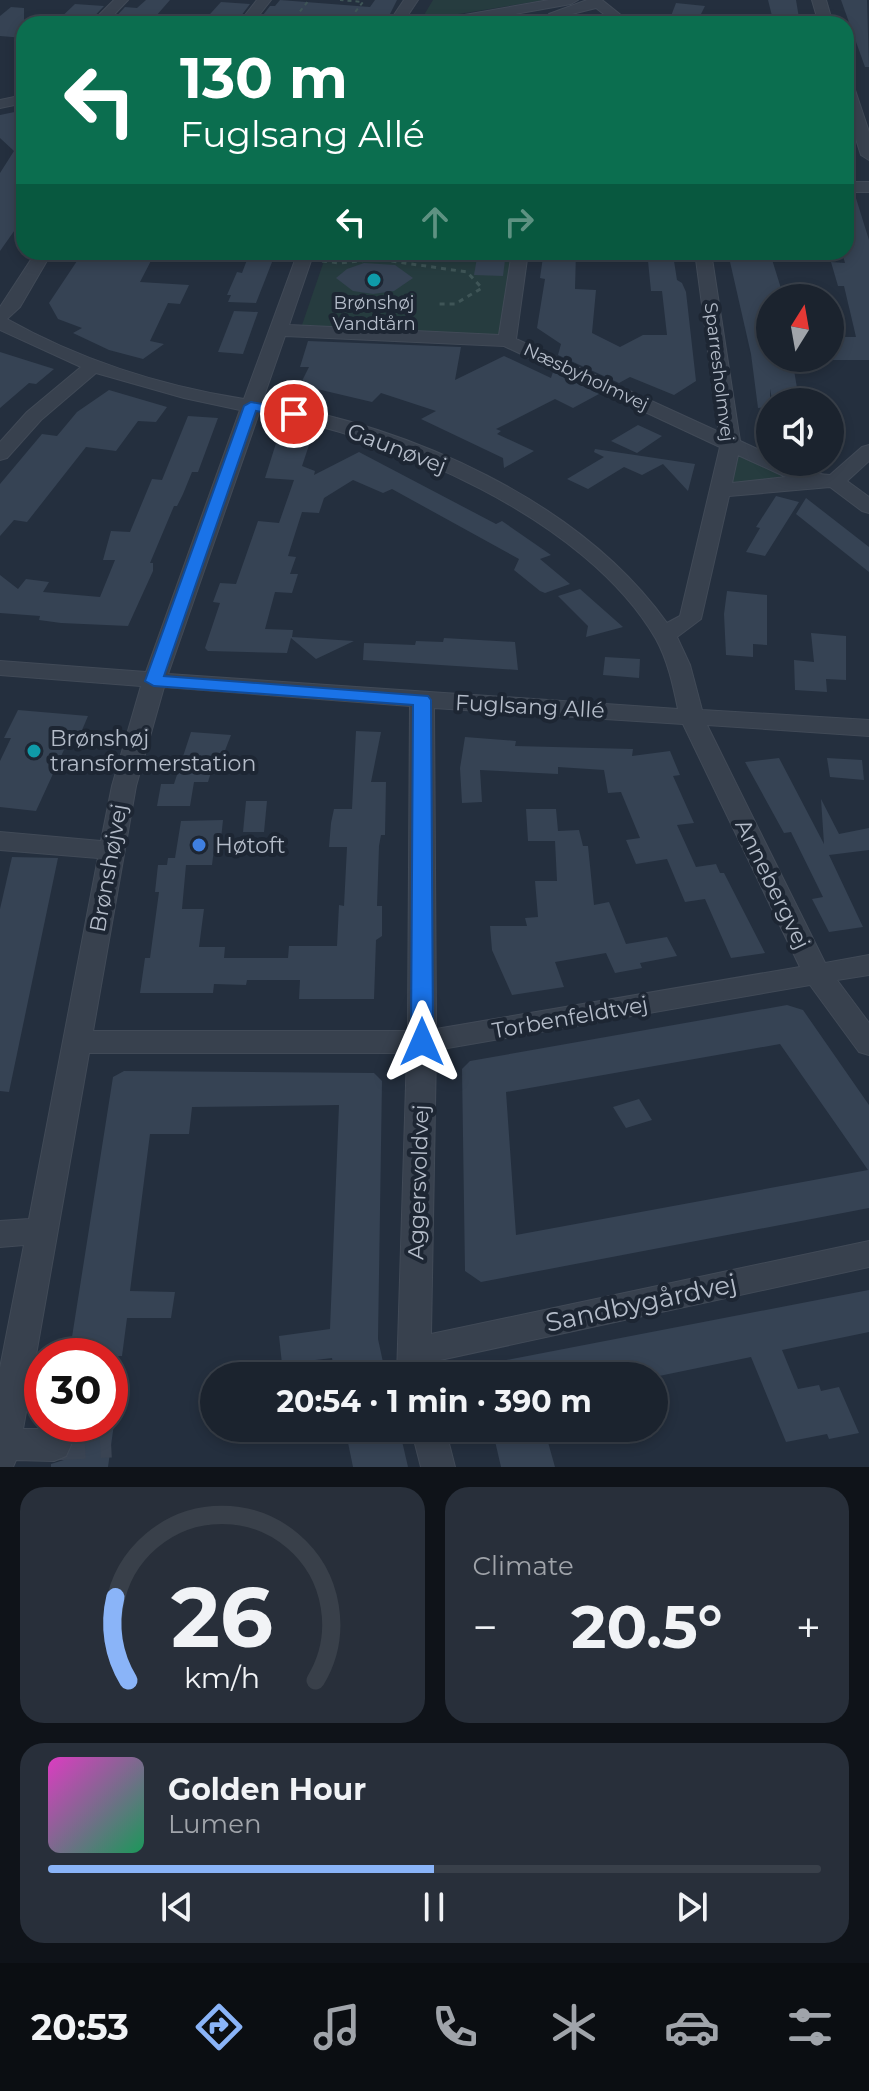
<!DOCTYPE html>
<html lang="en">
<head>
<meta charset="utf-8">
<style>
	body { margin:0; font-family:Montserrat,sans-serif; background:#282f3a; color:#f1f3f6; height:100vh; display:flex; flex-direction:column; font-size:30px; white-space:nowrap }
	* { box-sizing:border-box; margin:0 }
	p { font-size:26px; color:#a0a4aa }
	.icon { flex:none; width:44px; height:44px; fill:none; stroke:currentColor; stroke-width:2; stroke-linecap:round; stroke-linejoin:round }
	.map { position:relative; height:1467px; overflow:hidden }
	.side { display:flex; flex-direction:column; gap:20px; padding:20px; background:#0f1319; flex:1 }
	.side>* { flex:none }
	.banner { position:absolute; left:16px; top:16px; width:838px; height:244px; border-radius:24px; box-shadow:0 4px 12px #0003,0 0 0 2px #39404a; background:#0b6e4f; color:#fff; overflow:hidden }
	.needle { width:52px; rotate:11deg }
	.buttons { position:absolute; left:756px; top:284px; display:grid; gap:16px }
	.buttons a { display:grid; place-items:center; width:88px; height:88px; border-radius:50%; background:#1b232e; box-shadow:0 4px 12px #0003,0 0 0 2px #39404a; font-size:40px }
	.speed { position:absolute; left:24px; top:1338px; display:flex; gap:16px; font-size:40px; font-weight:700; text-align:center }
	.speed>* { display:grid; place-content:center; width:104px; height:104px; border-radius:50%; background:#1b232e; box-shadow:0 4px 12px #0003,0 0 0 2px #39404a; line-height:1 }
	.speed .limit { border:12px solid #d22; background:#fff; color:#111 }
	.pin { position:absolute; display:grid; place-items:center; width:68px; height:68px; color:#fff; margin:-34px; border:4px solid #fff; border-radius:50%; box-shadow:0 2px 8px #0007 }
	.me { position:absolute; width:88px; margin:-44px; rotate:0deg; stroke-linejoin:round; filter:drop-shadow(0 0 6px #0008) }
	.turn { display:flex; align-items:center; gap:28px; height:168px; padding:0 32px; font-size:36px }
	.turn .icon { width:104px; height:104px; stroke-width:2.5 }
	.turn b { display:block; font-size:56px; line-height:68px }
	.lanes { display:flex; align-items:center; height:76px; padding:0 32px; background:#0003; justify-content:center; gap:40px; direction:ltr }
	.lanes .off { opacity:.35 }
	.big { font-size:60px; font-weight:700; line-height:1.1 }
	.side .tile { flex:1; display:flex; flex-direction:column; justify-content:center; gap:12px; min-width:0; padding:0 28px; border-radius:24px; background:#282f3a }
	.side .dial { align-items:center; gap:0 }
	.dial svg { height:208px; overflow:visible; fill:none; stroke:#39404a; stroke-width:7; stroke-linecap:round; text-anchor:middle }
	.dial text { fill:#f1f3f6; stroke:none }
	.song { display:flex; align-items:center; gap:24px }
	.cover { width:96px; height:96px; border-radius:12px; background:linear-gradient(135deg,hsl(310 70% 55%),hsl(150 70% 35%)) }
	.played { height:8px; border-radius:4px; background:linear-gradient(90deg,#8ab4f8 50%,#39404a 50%) }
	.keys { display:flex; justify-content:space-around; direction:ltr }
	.heat { display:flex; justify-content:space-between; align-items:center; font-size:44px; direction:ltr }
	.side .tiles { flex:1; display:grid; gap:20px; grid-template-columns:1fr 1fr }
	.tile:last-child { grid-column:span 2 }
	.trip { position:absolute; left:200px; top:1362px; width:468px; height:80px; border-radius:40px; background:#1b232e; box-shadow:0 4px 12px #0003,0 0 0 2px #39404a; font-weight:700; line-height:80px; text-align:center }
	.dock { display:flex; height:128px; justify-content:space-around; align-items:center; background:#0b0e12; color:#a0a4aa }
	.dock .icon { width:56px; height:56px }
	.dock .selected { color:#8ab4f8 }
	.dock b { font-size:36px; color:#f1f3f6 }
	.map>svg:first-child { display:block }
</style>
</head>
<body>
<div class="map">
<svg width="869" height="1467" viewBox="0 0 869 1467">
	<rect width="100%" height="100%" fill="#242f3e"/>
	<!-- green -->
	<g fill="#263c3f">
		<polygon points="433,0 545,0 421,20"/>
		<polygon points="327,252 512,252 499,335 302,325"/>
		<polygon points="739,455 786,476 734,484 731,481 736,458"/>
	</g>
	<!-- building -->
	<g fill="#364354" fill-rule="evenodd">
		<polygon points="146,0 170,0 149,24 109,24 125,7 137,8"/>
		<polygon points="280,0 370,7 375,0 397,0 385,24 256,24 270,6 275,6"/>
		<polygon points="768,0 796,0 800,24 774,24"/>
		<polygon points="841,0 867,0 869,67 865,67"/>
		<polygon points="221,2 250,4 235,24 201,24"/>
		<polygon points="676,3 705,6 696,24 668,24"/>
		<polygon points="75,4 104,6 87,24 54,24"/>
		<polygon points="11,7 24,8 24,38 0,36 0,16"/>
		<polygon points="24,110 24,217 0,251 0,173 14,151 0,138 0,115"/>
		<polygon points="846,195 855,195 869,240 869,360 832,360 830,352 830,337 856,337 844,286 838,286 831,262 845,263 842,252 846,252"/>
		<polygon points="111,252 155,253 140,282 189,285 180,304 168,303 150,341 164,344 143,359 109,350 73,333 82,328 58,319 49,303 81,255 108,257"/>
		<polygon points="250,252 276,252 256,303 228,302 231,295 227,295 237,272 242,273"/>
		<polygon points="478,252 506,252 503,276 474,275"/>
		<polygon points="549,252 576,252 575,289 596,290 592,333 620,347 643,335 667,335 662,291 651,291 648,261 674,261 677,280 682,283 686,292 696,381 674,395 630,377 619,383 558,355 561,344 537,328 545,279 540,278 543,257 549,257"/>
		<polygon points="728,253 770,253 784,298 770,298 770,358 792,358 799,400 772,399 770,389 770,407 758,408 751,354"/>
		<polygon points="364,263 395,265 413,278 394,291 373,294 353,291 336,278 347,269"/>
		<polygon points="234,311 258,312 243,354 218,352"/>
		<polygon points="308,341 461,347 455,380 504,356 551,378 553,372 599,394 573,408 555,399 496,429 501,431 497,434 534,451 504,468 503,458 421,419 436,411 381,393 372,402 300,385 309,367 300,367"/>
		<polygon points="0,352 54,369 36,384 29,383 0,408"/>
		<polygon points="109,390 167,407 156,422 138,421 116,451 86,447 27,522 14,520 0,536 0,484 42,434 57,436 77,412"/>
		<polygon points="188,416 218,418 198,472 192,472 183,494 177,506 174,506 150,563 153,563 153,571 128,626 61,623 39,620 40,616 0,613 0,575 18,589 26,579 49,582 43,592 100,597 115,560 103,560 111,531 130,532 152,479 162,480"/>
		<polygon points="638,425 662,436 637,453 611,441"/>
		<polygon points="278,437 311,439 302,466 315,471 314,475 359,452 496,524 502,521 551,555 540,559 570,584 545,593 540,591 514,570 519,559 392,489 383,493 353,480 324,498 319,513 302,512 288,556 296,557 290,574 298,574 292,593 275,592 265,629 293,630 292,637 354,641 316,659 291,638 287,653 208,651 205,648 220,603 213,602 220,583 236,584 258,521 279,523 294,480 265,478"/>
		<polygon points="595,449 695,464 688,491 663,464 642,475 624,467 588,489 567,479 604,457 594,452"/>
		<polygon points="776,496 799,502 765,556 746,552 760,528 756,527"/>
		<polygon points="806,498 869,547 869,572 796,514"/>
		<polygon points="580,589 623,627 586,637 588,626 558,596"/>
		<polygon points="727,591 767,595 767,645 753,644 753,657 726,655 724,614"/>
		<polygon points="811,633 846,636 846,680 826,679 827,692 795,690 794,660 814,662"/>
		<polygon points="444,638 515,642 518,670 363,660 364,643 415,645 416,641 443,642"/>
		<polygon points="605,657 640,659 639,678 603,675"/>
		<polygon points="18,710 88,716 77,742 68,741 36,811 0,807 0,761 11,738 4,738"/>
		<polygon points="356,731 381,732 371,782 386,782 385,835 381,835 379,846 377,906 382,906 382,936 376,940 374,999 299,999 300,980 247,980 246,985 214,984 213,993 140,993 145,958 150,958 159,892 155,892 158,865 167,865 168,858 175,858 181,821 223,820 220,849 214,849 212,865 186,865 182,909 204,909 199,947 225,947 224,958 288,958 289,946 337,946 339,905 344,906 347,847 329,847 331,823 334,809 352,809"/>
		<polygon points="191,732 231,735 224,753 217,753 208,782 194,782 190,806 157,806 161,784 174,784"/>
		<polygon points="465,737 516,741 515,746 633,749 632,756 670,751 680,775 673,776 694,823 677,825 696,867 716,864 720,873 724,873 765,953 731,958 705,899 685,902 667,859 636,864 626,840 640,838 621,792 608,793 604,770 558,767 558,774 480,770 482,802 462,803 460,768"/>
		<polygon points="779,758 824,844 821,799 839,834 869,828 869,850 829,855 863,927 829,932 812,899 823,897 791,832 784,833 745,762"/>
		<polygon points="827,758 862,760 864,780 830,777"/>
		<polygon points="246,801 267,801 264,832 243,832"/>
		<polygon points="526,809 556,809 558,831 579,830 583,846 588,846 594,905 609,902 626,944 667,937 677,956 640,963 642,968 615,973 606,953 555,962 564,987 512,995 492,950 490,926 527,926 525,918 538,917 535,881 557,881 555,841 528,841"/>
		<polygon points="12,857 58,858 9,1092 0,1091 0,909"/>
		<path d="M 787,1005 L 803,1010 L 869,1105 L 869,1208 L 481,1282 L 465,1271 L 462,1069 L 470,1061 ZM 780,1044 L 868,1170 L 516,1235 L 506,1092 Z"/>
		<polygon points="124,1071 374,1073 382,1081 378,1339 386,1376 335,1376 332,1358 282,1364 279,1336 330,1329 339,1105 192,1107 189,1134 150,1134 130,1291 175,1292 171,1318 127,1318 122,1356 69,1356 113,1077"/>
		<polygon points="639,1099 652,1120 626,1128 613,1107"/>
		<polygon points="869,1290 869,1332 782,1350 798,1389 819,1385 821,1391 839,1387 859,1433 829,1439 827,1434 786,1442 751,1357 659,1376 475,1376 475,1366"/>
		<polygon points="58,1424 114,1424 108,1467 51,1467 51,1464 67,1459 74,1446 69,1433 57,1427"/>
		<polygon points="345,1428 399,1428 408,1467 353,1467"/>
		<polygon points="492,1428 544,1428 555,1467 501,1467"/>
	</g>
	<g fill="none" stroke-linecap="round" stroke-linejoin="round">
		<!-- minor-tunnel -->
		<polyline stroke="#3a4453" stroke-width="31" stroke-dasharray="31 15" stroke-linecap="butt" points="54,1445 111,1442"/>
		<defs>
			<g id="minor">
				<polygon points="114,0 128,0 105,24 90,24"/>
				<polygon points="257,0 271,0 252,24 238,24"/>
				<polygon points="404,0 418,0 402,24 388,24"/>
				<polygon points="549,0 578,0 571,4 459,24 429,24 436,20"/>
				<polygon points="587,0 602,0 632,24 617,24 596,8 556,18 549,14"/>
				<polygon points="812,0 826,0 833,24 819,24"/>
				<polygon points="846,80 853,84 869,132 869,160 861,155 846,107"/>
				<polygon points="24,95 24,103 0,108 0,100"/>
				<rect x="846" y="182" width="23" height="10"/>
				<path d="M 36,252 L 52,252 L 20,307 L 7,319 C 80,360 162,386 244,399 L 298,252 L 314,252 L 289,325 L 499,335 L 512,252 L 528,252 L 516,339 L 719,432 L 695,252 L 711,252 L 740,441 L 770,455 L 770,462 C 792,462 808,475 830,475 L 862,447 L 869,445 L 869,461 L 847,481 L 869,497 L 869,513 L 862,511 L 830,487 L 729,496 L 701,619 L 677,637 L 690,665 L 702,710 L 869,720 L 869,736 L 707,725 L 825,963 L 869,955 L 869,975 L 837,980 L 869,1023 L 869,1055 L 859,1052 L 810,985 L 436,1050 L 431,1334 L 869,1241 L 869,1267 L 431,1362 L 431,1376 L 397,1376 L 407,1053 L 89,1053 L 23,1429 L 54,1429 L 66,1434 L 71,1445 L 66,1456 L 54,1461 L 16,1460 L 13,1467 L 0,1467 L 0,1368 L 24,1245 L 0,1247 L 0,1221 L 29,1219 L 98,858 L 0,850 L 0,832 L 101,841 L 112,786 L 141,686 L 0,675 L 0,661 L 146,672 L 240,410 L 184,398 L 96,373 L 41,420 L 7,458 L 0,460 L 0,442 L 27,412 L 81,367 L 0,330 L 0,307 ZM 285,336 L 504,346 L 720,447 L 680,616 L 667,623 C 579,500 409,426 262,402 ZM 259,413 C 391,435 586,518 656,639 C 668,661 673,685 678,709 L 168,674 ZM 738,455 L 786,477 L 732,483 ZM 164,687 L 410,706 L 408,1031 L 93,1031 L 136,786 ZM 434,708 L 683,724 L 800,967 L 436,1029 Z"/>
				<polygon points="411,1428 445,1428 455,1467 421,1467"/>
			</g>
		</defs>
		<!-- minor casing -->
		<use href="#minor" stroke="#414a57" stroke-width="2"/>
		<!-- path-far1 -->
		<g stroke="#3f5557" stroke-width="2" stroke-dasharray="4 4" stroke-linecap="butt">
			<polyline points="290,24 309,0"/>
			<polyline points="328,24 348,21 363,2 340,0"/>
		</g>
		<!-- path -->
		<polyline stroke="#3f5557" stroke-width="3" stroke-dasharray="5 5" stroke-linecap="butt" points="322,261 340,263 377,259 467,272 482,288 455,304 435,304"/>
		<!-- minor -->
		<use href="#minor" fill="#38414e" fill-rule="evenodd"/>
	</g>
	<!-- route -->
	<polygon fill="#1a73e8" stroke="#114b97" stroke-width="2" points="251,402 299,411 302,414 294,419 256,411 164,676 428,696 431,700 433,1042 429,1048 414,1048 411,1042 413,705 154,686 145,681 244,406"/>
	<!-- markers -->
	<g fill="#0f9aa8" stroke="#1d2633" stroke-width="3">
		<circle cx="374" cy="280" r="8"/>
		<circle cx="34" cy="751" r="8"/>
	</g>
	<circle fill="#3f7fe0" stroke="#1d2633" stroke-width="3" cx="199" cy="845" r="8"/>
	<g text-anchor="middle" stroke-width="8" stroke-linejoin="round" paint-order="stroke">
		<!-- far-poi labels -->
		<g font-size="18" fill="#b4bcc9" stroke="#1d2633">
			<text x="374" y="309">Brønshøj<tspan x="374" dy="21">Vandtårn</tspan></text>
		</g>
		<!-- far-street labels -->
		<g font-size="18" fill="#b4bcc9" stroke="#1d2633">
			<text transform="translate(719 372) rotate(83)" y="6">Sparresholmvej</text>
			<text transform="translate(586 377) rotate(25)" y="6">Næsbyholmvej</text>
		</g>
		<!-- street labels -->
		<g font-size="22" fill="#b4bcc9" stroke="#1d2633">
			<text transform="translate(397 448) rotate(21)" y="8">Gaunøvej</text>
			<text transform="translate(530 706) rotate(3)" y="8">Fuglsang Allé</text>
			<text transform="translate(108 868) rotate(-80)" y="8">Brønshøjvej</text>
			<text transform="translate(773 884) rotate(64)" y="8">Annebergvej</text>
			<text transform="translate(570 1017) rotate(-10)" y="8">Torbenfeldtvej</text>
			<text transform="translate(418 1182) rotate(-88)" y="8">Aggersvoldvej</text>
		</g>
		<!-- poi labels -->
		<g font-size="22" fill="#b4bcc9" stroke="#1d2633" text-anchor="start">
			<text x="50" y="746">Brønshøj<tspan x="50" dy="25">transformerstation</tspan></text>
			<text x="215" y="853">Høtoft</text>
		</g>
		<!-- near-street labels -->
		<g font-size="26" fill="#b4bcc9" stroke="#1d2633">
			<text transform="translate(641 1303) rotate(-12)" y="9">Sandbygårdvej</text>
		</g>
	</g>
</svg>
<div class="buttons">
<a><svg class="needle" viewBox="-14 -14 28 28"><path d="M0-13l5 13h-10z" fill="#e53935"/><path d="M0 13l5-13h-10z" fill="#a0a4aa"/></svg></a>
<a><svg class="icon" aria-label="sound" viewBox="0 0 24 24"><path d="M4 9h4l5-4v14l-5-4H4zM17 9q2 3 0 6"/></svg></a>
</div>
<div class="speed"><div class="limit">30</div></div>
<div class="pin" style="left:294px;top:414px;background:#d93025"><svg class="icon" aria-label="arrive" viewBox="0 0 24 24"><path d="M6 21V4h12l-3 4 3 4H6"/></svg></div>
<svg class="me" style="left:422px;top:1042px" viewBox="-20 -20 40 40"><path d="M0-17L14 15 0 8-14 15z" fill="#1a73e8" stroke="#fff" stroke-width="4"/></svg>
<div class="trip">20:54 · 1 min · 390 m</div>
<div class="banner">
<div class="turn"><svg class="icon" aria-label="left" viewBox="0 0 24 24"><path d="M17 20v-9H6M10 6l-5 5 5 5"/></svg><div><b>130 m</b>Fuglsang Allé</div></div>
<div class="lanes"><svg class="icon" aria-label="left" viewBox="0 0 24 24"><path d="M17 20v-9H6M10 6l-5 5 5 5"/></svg><svg class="icon off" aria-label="ahead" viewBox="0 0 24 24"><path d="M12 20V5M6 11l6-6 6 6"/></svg><svg class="icon off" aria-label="right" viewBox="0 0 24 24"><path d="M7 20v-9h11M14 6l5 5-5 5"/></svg></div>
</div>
</div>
<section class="side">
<div class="tiles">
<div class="tile dial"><svg viewBox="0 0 100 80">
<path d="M14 69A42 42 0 1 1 86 69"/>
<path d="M14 69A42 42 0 0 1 9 37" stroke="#8ab4f8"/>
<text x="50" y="56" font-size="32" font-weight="700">26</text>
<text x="50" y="72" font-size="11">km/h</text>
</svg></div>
<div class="tile"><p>Climate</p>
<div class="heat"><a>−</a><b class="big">20.5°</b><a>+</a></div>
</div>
<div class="tile">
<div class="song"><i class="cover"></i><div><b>Golden Hour</b><p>Lumen</p></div></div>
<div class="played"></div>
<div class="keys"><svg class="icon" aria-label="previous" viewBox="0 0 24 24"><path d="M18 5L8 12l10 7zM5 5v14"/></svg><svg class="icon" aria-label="pause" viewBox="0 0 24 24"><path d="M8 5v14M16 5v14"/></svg><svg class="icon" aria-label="next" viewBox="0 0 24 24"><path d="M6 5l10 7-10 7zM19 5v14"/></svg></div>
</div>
</div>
</section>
<nav class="dock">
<b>20:53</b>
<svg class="icon selected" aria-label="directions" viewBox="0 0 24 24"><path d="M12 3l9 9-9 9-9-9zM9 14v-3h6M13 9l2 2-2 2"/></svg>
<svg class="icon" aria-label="music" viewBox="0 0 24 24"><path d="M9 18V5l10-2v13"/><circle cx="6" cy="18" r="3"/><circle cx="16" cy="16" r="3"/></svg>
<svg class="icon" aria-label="phone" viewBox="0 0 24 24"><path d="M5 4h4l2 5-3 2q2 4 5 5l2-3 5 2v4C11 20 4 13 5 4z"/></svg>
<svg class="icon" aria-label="climate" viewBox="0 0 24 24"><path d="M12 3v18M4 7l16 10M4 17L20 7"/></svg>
<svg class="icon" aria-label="car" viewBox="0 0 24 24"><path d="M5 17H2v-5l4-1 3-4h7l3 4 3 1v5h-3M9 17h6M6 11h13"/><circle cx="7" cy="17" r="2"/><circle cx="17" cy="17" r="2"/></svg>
<svg class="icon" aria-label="filters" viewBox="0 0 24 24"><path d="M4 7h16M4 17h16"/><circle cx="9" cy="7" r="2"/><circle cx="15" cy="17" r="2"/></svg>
</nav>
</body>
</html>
